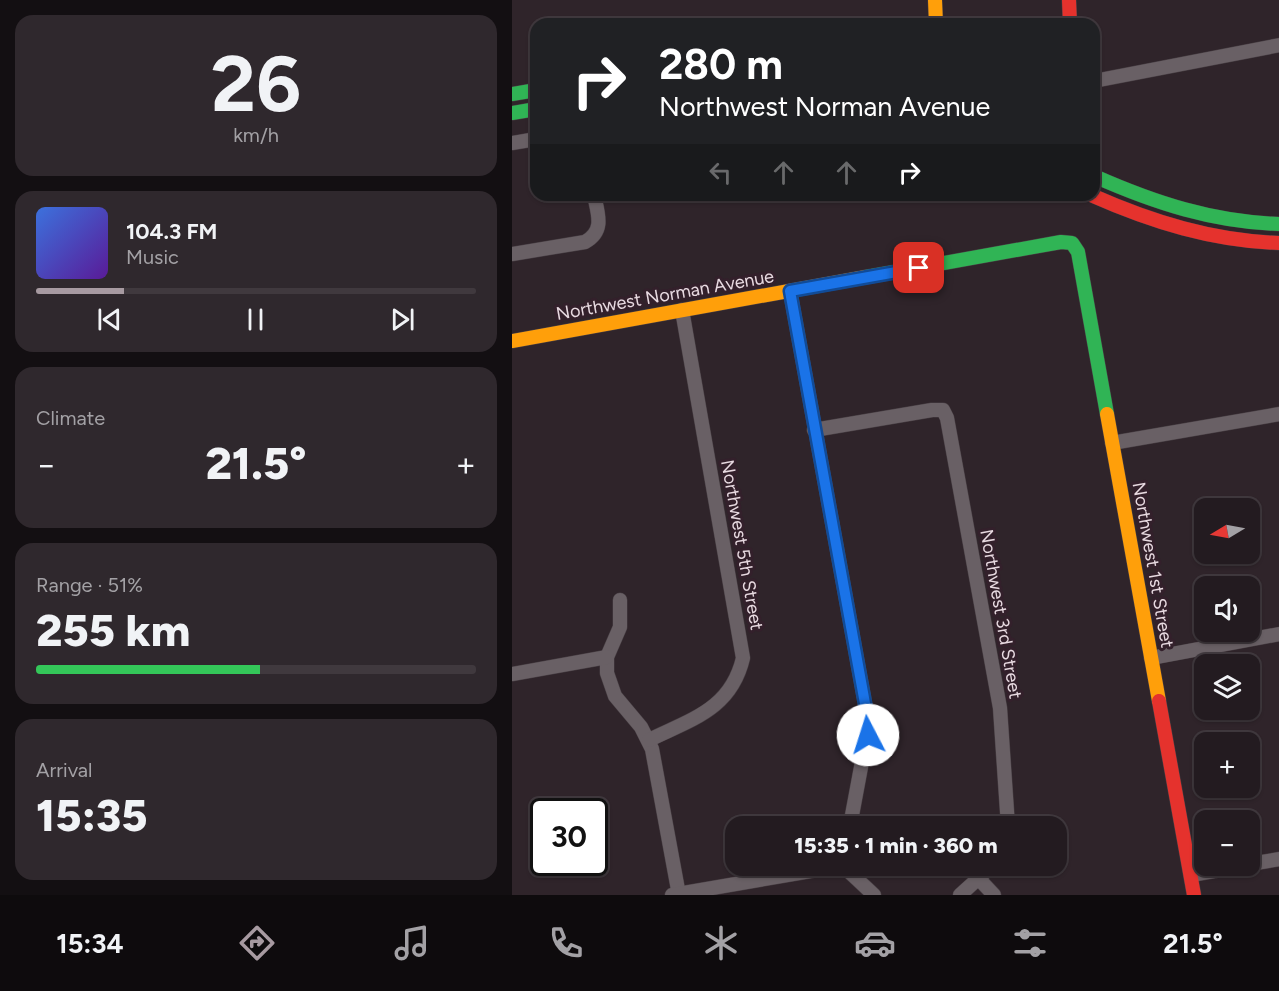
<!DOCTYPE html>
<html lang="en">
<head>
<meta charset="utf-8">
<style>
	body { margin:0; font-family:Figtree,sans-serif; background:#2f282d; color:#f1f3f6; height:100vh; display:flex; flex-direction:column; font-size:22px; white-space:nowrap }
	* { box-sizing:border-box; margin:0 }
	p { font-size:20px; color:#a3a1a5 }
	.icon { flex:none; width:33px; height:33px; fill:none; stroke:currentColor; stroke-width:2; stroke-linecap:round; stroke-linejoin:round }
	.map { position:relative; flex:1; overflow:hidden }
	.side { display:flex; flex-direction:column; gap:15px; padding:15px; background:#130f12; width:512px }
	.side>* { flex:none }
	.hud { position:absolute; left:18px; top:18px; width:570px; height:183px; border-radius:18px; box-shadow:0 2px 4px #0004,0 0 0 2px #40393e; background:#202124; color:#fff; overflow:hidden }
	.needle { width:39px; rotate:260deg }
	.tools { position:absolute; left:682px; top:498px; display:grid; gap:12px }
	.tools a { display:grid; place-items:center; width:66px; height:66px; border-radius:12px; background:#231b20; box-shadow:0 2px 4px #0004,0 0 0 2px #40393e; font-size:30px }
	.speed { position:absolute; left:18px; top:798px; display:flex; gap:12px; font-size:30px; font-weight:700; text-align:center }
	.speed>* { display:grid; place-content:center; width:78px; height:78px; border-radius:50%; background:#231b20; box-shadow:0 2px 4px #0004,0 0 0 2px #40393e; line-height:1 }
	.speed .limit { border:3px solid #111; border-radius:9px; background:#fff; color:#111 }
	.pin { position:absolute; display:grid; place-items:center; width:51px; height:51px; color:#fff; margin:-26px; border-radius:12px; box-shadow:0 3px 9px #0006 }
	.me { position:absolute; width:66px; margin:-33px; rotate:355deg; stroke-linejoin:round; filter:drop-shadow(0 0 4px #0008) }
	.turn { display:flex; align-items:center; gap:21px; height:126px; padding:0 30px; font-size:27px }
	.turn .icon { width:78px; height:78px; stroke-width:2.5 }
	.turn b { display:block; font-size:42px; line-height:51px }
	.lanes { display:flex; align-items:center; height:57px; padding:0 30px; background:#0003; justify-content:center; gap:30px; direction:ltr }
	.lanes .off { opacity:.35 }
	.big { font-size:45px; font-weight:800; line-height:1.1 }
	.side .tile { flex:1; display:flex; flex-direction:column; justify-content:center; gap:9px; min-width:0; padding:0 21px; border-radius:18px; background:#2f282d }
	.side .dial { align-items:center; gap:0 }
	.dial b { font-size:78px; line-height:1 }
	.song { display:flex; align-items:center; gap:18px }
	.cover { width:72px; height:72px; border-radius:9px; background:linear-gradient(135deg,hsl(220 70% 55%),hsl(270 70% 35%)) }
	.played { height:6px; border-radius:3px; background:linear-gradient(90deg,#a79aa1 20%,#40393e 20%) }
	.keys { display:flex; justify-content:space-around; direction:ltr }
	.heat { display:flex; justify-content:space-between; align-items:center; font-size:33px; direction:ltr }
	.charge { height:9px; border-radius:4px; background:linear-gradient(90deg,#34c759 51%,#40393e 0) }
	.trip { position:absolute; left:213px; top:816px; width:342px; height:60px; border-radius:18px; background:#231b20; box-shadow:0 2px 4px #0004,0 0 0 2px #40393e; font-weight:800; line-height:60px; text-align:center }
	.menu { display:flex; height:96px; justify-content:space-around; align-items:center; background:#0e0b0d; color:#a3a1a5 }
	.menu .icon { width:42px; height:42px }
	.menu .selected { color:#a79aa1 }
	.menu b { font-size:27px; color:#f1f3f6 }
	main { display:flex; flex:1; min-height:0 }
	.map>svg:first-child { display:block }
</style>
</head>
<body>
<main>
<section class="side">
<div class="tile dial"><b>26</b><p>km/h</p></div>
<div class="tile">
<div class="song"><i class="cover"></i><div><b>104.3 FM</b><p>Music</p></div></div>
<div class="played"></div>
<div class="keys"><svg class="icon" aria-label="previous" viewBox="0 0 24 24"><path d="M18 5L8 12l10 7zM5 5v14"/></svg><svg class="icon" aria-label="pause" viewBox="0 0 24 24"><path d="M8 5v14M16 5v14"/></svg><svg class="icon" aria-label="next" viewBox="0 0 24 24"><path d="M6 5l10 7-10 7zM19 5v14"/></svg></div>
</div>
<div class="tile"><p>Climate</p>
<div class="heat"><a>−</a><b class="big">21.5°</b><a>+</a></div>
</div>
<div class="tile"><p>Range · 51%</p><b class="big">255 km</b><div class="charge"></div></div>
<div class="tile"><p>Arrival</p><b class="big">15:35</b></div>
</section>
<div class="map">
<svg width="768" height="895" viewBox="0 0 768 895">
	<rect width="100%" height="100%" fill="#2f242a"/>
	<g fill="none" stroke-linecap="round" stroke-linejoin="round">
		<defs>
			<g id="street">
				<polyline points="582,81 768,45"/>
				<polyline points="0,143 24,139"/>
				<path d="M 0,254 L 73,242 C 93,231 86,214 82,195"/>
				<polyline points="278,291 356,720 355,735 338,826"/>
				<polyline points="302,430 420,410 431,410 435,418 488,708 496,826"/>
				<polyline points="600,443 768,414"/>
				<polyline points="108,600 108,627 95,657 95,673 103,696 129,727 140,749 167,895"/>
				<polyline points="639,658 768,634"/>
				<polyline points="0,674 95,657"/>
				<path d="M 137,740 C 180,719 219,709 231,658 L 170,310"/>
				<polyline points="738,864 768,859"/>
				<polyline points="331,866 362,895"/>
				<polyline points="679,875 731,866"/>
				<polyline points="466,878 482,895"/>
				<polyline points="160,895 328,866"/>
				<polyline points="448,895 480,866"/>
			</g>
			<g id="fast">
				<polyline points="0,94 24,90"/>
				<polyline points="0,113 24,109"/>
				<path d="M 582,176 C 643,203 701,222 768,224"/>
				<polyline points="354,277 549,242 560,243 566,252 595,414"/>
			</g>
			<g id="slow">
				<polyline points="423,0 424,24"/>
				<polyline points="0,341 354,277"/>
				<polyline points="595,414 647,701"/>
			</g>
			<g id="jam">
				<polyline points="557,0 558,24"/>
				<path d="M 579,195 C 640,222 701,241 768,243"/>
				<polyline points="647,701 682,895"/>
			</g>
		</defs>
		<!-- street casing -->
		<use href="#street" stroke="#483f44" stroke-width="15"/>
		<!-- fast casing -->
		<use href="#fast" stroke="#483f44" stroke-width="15"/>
		<!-- slow casing -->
		<use href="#slow" stroke="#483f44" stroke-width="15"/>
		<!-- jam casing -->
		<use href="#jam" stroke="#483f44" stroke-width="15"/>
		<!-- street -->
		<use href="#street" stroke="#696065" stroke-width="14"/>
		<!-- fast -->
		<use href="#fast" stroke="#30b455" stroke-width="14"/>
		<!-- slow -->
		<use href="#slow" stroke="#ff9f0a" stroke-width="14"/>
		<!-- jam -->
		<use href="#jam" stroke="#e5322d" stroke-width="14"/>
	</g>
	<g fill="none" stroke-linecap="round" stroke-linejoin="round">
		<defs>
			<polyline id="route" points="356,735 356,720 278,291 407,268"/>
		</defs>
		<!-- route casing -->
		<use href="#route" stroke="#114b97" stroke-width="15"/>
		<!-- route -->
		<use href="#route" stroke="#1a73e8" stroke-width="10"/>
	</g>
	<g text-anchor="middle" stroke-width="6" stroke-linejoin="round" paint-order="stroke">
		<!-- street labels -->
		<g font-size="18" fill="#e8dae1" stroke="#33202b">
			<text transform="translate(153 295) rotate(-10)" y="6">Northwest Norman Avenue</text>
			<text transform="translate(230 545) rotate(80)" y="6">Northwest 5th Street</text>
			<text transform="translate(641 565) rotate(80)" y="6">Northwest 1st Street</text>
			<text transform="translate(489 614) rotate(80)" y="6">Northwest 3rd Street</text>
		</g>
	</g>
</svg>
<div class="tools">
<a><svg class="needle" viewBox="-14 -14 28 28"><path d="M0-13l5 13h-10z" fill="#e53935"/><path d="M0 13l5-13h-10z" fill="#a3a1a5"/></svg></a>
<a><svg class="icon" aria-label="sound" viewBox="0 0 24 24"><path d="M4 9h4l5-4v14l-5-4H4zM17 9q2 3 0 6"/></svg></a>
<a><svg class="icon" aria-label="layers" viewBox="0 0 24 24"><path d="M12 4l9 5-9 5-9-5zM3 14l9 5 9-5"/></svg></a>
<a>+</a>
<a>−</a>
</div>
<div class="speed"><div class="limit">30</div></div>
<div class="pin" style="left:407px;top:268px;background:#d93025"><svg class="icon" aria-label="arrive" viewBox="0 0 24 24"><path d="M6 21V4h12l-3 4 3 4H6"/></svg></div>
<svg class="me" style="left:356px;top:735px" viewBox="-20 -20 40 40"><circle r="19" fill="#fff"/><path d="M0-13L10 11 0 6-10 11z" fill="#1a73e8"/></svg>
<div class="trip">15:35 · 1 min · 360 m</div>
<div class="hud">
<div class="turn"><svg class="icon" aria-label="right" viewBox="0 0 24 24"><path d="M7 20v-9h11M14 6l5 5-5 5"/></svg><div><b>280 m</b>Northwest Norman Avenue</div></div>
<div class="lanes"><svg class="icon off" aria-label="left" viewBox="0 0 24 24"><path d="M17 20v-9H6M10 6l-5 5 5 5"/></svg><svg class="icon off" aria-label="ahead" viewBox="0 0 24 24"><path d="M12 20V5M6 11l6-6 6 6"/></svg><svg class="icon off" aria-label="ahead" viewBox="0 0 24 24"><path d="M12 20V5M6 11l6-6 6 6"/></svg><svg class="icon" aria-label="right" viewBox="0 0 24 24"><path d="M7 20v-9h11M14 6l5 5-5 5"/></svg></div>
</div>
</div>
</main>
<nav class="menu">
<b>15:34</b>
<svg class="icon selected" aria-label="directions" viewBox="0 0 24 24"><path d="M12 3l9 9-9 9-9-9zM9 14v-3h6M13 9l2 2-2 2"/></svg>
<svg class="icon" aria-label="music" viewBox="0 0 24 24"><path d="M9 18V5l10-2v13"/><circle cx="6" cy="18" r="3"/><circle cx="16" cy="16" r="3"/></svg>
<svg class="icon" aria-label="phone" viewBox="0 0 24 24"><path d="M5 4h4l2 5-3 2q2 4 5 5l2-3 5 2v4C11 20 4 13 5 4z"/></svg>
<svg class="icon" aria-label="climate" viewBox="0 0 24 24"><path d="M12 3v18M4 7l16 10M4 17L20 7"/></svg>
<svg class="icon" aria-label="car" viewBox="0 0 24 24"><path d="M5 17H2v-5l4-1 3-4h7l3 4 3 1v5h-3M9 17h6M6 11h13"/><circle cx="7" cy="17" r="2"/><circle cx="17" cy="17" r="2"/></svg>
<svg class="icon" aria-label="filters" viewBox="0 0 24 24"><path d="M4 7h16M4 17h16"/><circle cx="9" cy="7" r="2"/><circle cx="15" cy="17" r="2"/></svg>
<b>21.5°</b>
</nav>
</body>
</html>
